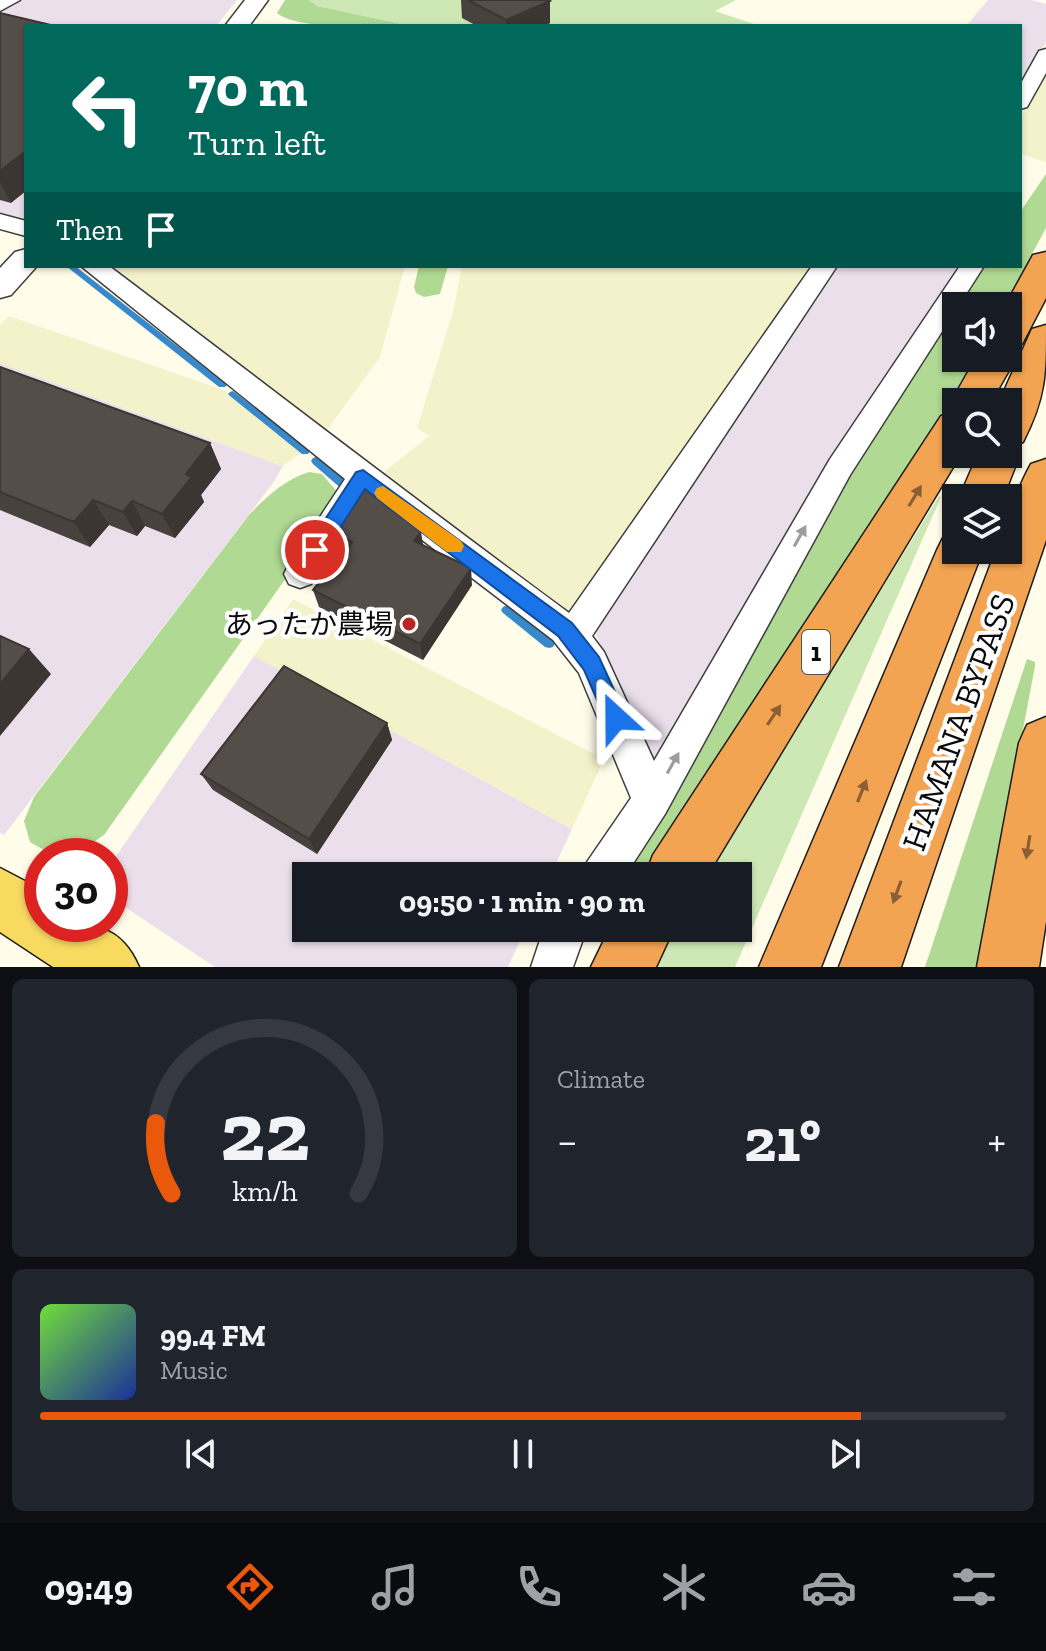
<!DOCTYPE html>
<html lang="en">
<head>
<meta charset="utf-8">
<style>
	body { margin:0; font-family:"Zilla Slab","Noto Sans JP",serif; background:#20242c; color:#f1f3f6; height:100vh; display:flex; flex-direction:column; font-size:30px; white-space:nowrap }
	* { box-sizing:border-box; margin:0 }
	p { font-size:26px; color:#9ea1a6 }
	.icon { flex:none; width:44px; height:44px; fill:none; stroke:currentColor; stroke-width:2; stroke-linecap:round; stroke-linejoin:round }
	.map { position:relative; height:967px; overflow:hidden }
	.drawer { display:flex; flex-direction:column; gap:12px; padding:12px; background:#0d0f14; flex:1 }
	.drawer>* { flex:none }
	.top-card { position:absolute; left:24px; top:24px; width:998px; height:244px; border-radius:0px; box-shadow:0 2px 6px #0004; background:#00695c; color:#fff; overflow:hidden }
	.tools { position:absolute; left:942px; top:292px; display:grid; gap:16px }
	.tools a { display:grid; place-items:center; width:80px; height:80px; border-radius:0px; background:#171b24; box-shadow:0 2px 6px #0004; font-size:40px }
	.speed { position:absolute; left:24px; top:838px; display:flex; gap:16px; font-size:40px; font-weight:700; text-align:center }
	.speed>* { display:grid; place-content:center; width:104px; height:104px; border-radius:50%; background:#171b24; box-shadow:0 2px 6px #0004; line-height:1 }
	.speed .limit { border:12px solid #d22; background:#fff; color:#111 }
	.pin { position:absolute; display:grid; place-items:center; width:68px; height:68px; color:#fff; margin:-34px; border:4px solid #fff; border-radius:50%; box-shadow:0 2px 8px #0007 }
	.me { position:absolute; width:88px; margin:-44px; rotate:336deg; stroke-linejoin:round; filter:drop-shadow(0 0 6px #0008) }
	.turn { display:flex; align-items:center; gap:28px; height:168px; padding:0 32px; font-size:36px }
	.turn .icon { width:104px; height:104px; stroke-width:2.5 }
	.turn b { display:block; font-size:56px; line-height:68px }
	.then { display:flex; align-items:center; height:76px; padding:0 32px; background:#0003; gap:16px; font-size:30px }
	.big { font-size:60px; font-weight:800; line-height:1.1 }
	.drawer .card { flex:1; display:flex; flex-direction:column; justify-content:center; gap:12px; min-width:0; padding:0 28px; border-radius:12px; background:#20242c }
	.drawer .dial { align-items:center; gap:0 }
	.dial svg { height:208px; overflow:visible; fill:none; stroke:#363941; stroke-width:7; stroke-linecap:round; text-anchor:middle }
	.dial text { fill:#f1f3f6; stroke:none }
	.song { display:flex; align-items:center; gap:24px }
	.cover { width:96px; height:96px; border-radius:12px; background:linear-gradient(135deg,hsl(100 70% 55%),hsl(230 70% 35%)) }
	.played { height:8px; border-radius:4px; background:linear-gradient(90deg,#ea580c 85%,#363941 85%) }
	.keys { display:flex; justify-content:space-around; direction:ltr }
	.heat { display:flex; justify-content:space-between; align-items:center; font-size:44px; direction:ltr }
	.drawer .tiles { flex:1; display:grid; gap:12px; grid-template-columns:1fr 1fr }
	.card:last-child { grid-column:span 2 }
	.trip { position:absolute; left:292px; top:862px; width:460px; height:80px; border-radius:0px; background:#171b24; box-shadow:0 2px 6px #0004; font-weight:800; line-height:80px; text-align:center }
	.tabs { display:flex; height:128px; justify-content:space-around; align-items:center; background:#090b0e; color:#9ea1a6 }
	.tabs .icon { width:56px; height:56px }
	.tabs .active { color:#ea580c }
	.tabs b { font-size:36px; color:#f1f3f6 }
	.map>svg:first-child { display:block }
</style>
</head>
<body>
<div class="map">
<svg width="1046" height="967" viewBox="0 0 1046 967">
	<rect width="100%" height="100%" fill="#fffce9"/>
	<!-- industrial -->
	<g fill="#eadfea">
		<polygon points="17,0 237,0 216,26 26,26 26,220 0,212 0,10"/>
		<polygon points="988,0 1031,0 1046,4 1046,42 1020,89 1020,26 966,26"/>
		<polygon points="835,266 963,266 662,759 652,758 592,626"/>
		<polygon points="0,363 283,466 273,483 4,835 0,833"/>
		<polygon points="254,656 572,829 550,876 306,876 306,928 526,928 508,967 215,967 110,897 110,865"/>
	</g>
	<!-- farmland -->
	<g fill="#f4f2cb">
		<polygon points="1046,69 1046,162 1020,154 1020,118"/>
		<polygon points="111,266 405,266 380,357 327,430"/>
		<polygon points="462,266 811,266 569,614 380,475 429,436 417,428 453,312"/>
		<polygon points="9,316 224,390 303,452 283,466 0,363 0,325"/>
		<polygon points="293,599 604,759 572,829 254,656"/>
	</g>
	<!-- green -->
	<g fill="#cde8b4">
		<polygon points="309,0 736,0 715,11 760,26 411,26 317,6"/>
		<polygon points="939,496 941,497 735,967 654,967 676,928 738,928 738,876 705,876"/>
	</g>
	<!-- forest -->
	<g fill="#b0d994">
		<path d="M 285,0 L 309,0 L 317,6 L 411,26 C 382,26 298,31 277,13 Z"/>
		<polygon points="1046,174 1046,228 1004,306 957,306 983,266 1020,266 1020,212"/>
		<polygon points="419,266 448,266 440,294 424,297 416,293 414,287"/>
		<path d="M 956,307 L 956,358 L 975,358 C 870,535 749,700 642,876 L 625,876 L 849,471 Z"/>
		<path d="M 309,472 L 322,474 L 338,493 L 291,571 L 104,835 C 72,858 65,863 30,842 L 24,821 L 34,797 L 249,515 C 266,497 284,480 309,472 Z"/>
		<polygon points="1027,659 1035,662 1035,666 978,967 925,967"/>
	</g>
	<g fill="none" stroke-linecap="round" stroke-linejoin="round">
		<!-- stream -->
		<g fill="#3789cc" fill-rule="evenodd">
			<polygon points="66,266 75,266 225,383 227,385 225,387 219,387"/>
			<polygon points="233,391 308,448 310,451 308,454 302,454 230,396 228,394 230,392"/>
			<polygon points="316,457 319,458 352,485 353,488 352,491 344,491 313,464 311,461 313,458"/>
			<polygon points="507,605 553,639 555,643 553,647 549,648 545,647 503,613 501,610 503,607"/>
		</g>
		<defs>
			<g id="minor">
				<polygon points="0,0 20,0 0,11"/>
				<polygon points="1046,49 1046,73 1027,107 1020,109 1020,85 1039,51"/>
				<polygon points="0,214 26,221 26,236 0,229"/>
				<path d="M 81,266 L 109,266 C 263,382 414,499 569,613 L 812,266 L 837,266 L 592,636 L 604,652 L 654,761 L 830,459 L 960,266 L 984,266 L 850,475 L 665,814 L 625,876 L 581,876 L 587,862 L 631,798 L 579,673 L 553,640 L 366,497 L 311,584 L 300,588 L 289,584 L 284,574 L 289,564 L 345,479 Z"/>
				<polygon points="544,928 587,928 573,967 531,967"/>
			</g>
			<g id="tertiary">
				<polygon points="245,0 268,0 249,26 225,26"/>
				<polygon points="26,249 26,266 37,266 11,295 0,298 0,268 15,252"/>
			</g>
			<path id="primary" d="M 0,868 L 42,890 L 42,924 C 87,924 119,920 139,967 L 53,967 L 0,932 Z"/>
			<g id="motorway">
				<polygon points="1046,252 1046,298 1022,344 1009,348 1016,358 991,402 956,402 956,454 961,454 707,876 645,876 653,855 941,416 956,411 951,402 976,358 1008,358 1008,306 1005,306 1033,255"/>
				<path d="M 1046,325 C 1046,374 1046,397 1023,442 L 1015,445 L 1020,454 L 1003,498 L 959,498 L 978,454 L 1008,454 L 1008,402 L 999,402 L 1032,329 Z"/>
				<path d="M 1046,459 L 1046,540 L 901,967 L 839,967 L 996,550 L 1008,550 C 1008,517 1015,493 1031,464 Z"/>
				<polygon points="956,532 956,550 983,550 821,967 759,967 937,550 944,536"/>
				<polygon points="1046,717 1046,921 1039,967 977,967 1019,743 1027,725"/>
				<polygon points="610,928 674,928 656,967 591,967"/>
			</g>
		</defs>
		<!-- minor casing -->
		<use href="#minor" stroke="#3e3e3e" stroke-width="3"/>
		<!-- tertiary casing -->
		<use href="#tertiary" stroke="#3e3e3e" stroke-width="3"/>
		<!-- primary casing -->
		<use href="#primary" stroke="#1c1c1c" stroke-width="3"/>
		<!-- motorway casing -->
		<use href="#motorway" stroke="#1c1c1c" stroke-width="3"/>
		<!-- minor -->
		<use href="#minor" fill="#fff" fill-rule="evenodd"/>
		<!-- tertiary -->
		<use href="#tertiary" fill="#fff" fill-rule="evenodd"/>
		<!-- primary -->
		<use href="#primary" fill="#f8da61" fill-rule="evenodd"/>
		<!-- motorway -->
		<use href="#motorway" fill="#f3a453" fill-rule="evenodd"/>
	</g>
	<!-- wall -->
	<g fill="#48423e">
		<polygon points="461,0 548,0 550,23 543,26 477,26 462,18"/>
		<polygon points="0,13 11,203 0,200"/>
		<polygon points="0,367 210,443 221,469 201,495 204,502 175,538 145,526 137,536 109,525 90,547 0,510"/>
		<polygon points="331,531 423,545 472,585 423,660 319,607 313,590 343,553 336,550"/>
		<polygon points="387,723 392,740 317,854 213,790 201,774"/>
	</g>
	<!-- shaded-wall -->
	<g fill="#3b3632">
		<polygon points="550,1 550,23 543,26 506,26 506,20"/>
		<polygon points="26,151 26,191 11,203 0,182 0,171"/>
		<polygon points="210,443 221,469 201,495 204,502 175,538 162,514 186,474"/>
		<polygon points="93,500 109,525 90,547 74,522"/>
		<polygon points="132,501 145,526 137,536 123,512"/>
		<polygon points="421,532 424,550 414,541"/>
		<polygon points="471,568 472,585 423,660 420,644"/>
		<polygon points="29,649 51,674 0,736 0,684"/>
		<polygon points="387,723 392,740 317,854 309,839"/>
	</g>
	<!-- building -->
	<g fill="#544d48" stroke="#3b3632" stroke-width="2">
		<polygon points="468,0 548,0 550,1 506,20"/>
		<polygon points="0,13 55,26 26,26 26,151 0,171"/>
		<polygon points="0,367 210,443 186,474 192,477 162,514 132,501 123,512 93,500 74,522 0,492"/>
		<polygon points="361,486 421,532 414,541 471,568 420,644 313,590 352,542 331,531"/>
		<polygon points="0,636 29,649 0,684"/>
		<polygon points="284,666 387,723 309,839 201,774"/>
	</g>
	<!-- one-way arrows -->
	<defs><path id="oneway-solid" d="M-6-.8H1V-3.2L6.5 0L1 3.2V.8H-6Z" transform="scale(2)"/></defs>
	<g fill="#8b5f33">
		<use href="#oneway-solid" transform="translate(915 496) rotate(-59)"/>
		<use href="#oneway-solid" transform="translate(774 715) rotate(-56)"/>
		<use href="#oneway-solid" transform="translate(862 791) rotate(-68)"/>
		<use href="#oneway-solid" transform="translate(1028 847) rotate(99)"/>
		<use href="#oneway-solid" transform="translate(897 892) rotate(110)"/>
	</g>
	<g fill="#9d9d9d">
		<use href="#oneway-solid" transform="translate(800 536) rotate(-61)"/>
		<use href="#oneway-solid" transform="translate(673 763) rotate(-61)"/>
	</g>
	<!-- route -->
	<polygon fill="#1a73e8" stroke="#114b97" stroke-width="2" points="363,470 572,623 599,657 627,718 624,725 616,729 608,725 584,670 558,636 365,489 322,556 309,556 306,550 309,544 356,472"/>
	<!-- slow -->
	<polygon fill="#f59e0b" points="383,486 461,541 464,546 461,552 447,552 377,498 374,493 377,488"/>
	<!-- markers -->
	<circle fill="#b92525" stroke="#fff" stroke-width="3" cx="409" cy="624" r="8"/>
	<g text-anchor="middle" stroke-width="8" stroke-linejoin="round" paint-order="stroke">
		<!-- shield labels -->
		<rect fill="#fff" stroke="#545454" stroke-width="2" x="802" y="630" width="28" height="44" rx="6"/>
		<g font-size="26" font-weight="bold" fill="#0b0b0b">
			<text x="816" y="661">1</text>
		</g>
		<!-- poi labels -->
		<g font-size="28" fill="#0b0b0b" stroke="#fff" text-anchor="end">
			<text x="393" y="634">あったか農場</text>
		</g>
		<!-- near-street labels -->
		<g font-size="34" fill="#0b0b0b" stroke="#fff">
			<text transform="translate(958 722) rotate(-70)" y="12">HAMANA BYPASS</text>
		</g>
	</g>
</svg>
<div class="tools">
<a><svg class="icon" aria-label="sound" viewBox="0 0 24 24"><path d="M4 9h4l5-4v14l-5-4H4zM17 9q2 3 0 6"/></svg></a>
<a><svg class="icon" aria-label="search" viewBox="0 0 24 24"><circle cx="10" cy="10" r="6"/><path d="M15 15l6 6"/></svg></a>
<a><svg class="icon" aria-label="layers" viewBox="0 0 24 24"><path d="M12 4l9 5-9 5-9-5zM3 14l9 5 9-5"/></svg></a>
</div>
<div class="speed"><div class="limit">30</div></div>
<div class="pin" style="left:315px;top:550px;background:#d93025"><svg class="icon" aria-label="arrive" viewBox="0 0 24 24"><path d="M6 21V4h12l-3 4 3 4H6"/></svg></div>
<svg class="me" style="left:616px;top:718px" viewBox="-20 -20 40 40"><path d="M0-17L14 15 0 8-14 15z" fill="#1a73e8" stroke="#fff" stroke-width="4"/></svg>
<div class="trip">09:50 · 1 min · 90 m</div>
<div class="top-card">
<div class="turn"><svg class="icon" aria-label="left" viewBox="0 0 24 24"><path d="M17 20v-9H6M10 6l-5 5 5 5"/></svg><div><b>70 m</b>Turn left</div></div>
<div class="then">Then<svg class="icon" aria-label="arrive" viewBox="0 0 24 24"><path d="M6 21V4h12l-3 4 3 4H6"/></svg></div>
</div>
</div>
<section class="drawer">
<div class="tiles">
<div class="card dial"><svg viewBox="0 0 100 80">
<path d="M14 69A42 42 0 1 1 86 69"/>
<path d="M14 69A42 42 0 0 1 8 42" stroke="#ea580c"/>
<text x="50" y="56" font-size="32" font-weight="700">22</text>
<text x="50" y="72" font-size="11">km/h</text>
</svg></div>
<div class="card"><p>Climate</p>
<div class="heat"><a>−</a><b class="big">21°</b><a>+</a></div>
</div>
<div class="card">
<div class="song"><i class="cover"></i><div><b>99.4 FM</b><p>Music</p></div></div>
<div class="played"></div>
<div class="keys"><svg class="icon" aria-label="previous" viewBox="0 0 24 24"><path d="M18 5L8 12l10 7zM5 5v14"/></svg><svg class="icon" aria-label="pause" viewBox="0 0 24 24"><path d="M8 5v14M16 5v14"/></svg><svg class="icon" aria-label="next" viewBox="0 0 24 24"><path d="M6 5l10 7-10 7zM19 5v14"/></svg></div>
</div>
</div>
</section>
<nav class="tabs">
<b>09:49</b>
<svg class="icon active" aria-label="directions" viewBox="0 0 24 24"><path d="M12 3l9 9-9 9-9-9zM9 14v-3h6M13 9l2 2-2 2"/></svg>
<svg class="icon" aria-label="music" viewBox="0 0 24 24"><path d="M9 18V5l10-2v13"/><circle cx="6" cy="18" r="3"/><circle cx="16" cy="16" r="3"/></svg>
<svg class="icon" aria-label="phone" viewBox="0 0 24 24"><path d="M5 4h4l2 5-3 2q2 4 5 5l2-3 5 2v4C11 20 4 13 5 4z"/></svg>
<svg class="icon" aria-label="climate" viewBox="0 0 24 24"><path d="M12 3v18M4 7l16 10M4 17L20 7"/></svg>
<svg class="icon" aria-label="car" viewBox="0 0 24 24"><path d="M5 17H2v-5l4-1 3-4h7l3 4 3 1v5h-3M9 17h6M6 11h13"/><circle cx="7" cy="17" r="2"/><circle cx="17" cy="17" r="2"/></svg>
<svg class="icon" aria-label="filters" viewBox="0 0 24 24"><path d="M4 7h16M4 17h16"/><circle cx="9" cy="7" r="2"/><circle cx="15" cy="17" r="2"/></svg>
</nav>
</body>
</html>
